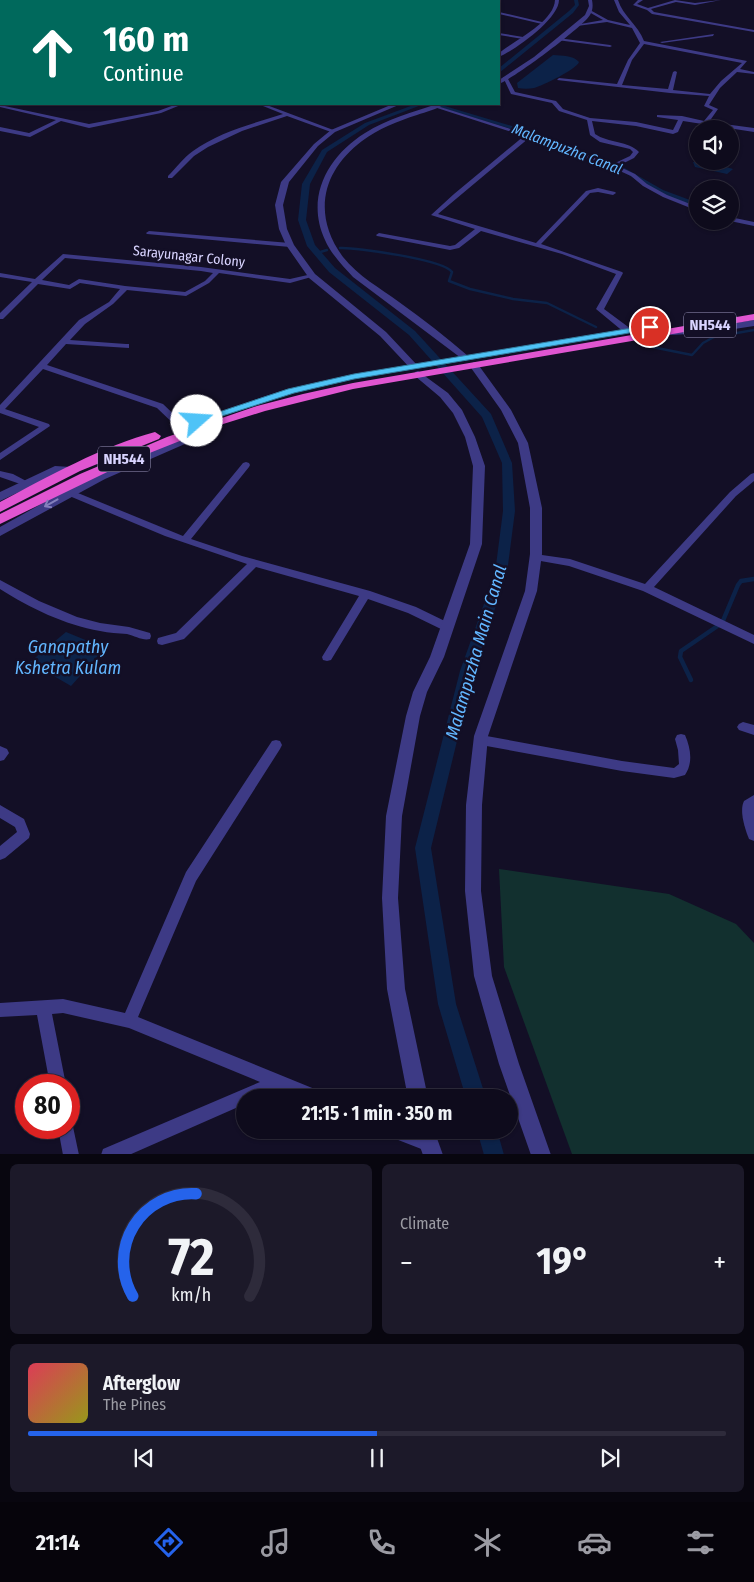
<!DOCTYPE html>
<html lang="en">
<head>
<meta charset="utf-8">
<style>
	body { margin:0; font-family:"Fira Sans Condensed",sans-serif; background:#1c1929; color:#f1f3f6; height:100vh; display:flex; flex-direction:column; font-size:19px; white-space:nowrap }
	* { box-sizing:border-box; margin:0 }
	p { font-size:16px; color:#9b9ba3 }
	.icon { flex:none; width:28px; height:28px; fill:none; stroke:currentColor; stroke-width:2; stroke-linecap:round; stroke-linejoin:round }
	.map { position:relative; height:1154px; overflow:hidden }
	.sheet { display:flex; flex-direction:column; gap:10px; padding:10px; background:#08060f; flex:1 }
	.sheet>* { flex:none }
	.guide { position:absolute; left:0px; top:0px; width:500px; height:105px; box-shadow:0 1px 4px #0004,0 0 0 1px #2e2b3b; background:#00695c; color:#fff; overflow:hidden }
	.fabs { position:absolute; left:689px; top:120px; display:grid; gap:10px }
	.fabs a { display:grid; place-items:center; width:50px; height:50px; border-radius:50%; background:#0e0b1c; box-shadow:0 1px 4px #0004,0 0 0 1px #2e2b3b; font-size:25px }
	.speed { position:absolute; left:15px; top:1074px; display:flex; gap:10px; font-size:25px; font-weight:700; text-align:center }
	.speed>* { display:grid; place-content:center; width:65px; height:65px; border-radius:50%; background:#0e0b1c; box-shadow:0 1px 4px #0004,0 0 0 1px #2e2b3b; line-height:1 }
	.speed .limit { border:8px solid #d22; background:#fff; color:#111 }
	.pin { position:absolute; display:grid; place-items:center; width:42px; height:42px; color:#fff; margin:-21px; border:2px solid #fff; border-radius:50%; box-shadow:0 1px 5px #0007 }
	.me { position:absolute; width:55px; margin:-28px; rotate:71deg; stroke-linejoin:round; filter:drop-shadow(0 0 4px #0008) }
	.turn { display:flex; align-items:center; gap:18px; height:105px; padding:0 20px; font-size:22px }
	.turn .icon { width:65px; height:65px; stroke-width:2.5 }
	.turn b { display:block; font-size:35px; line-height:42px }
	.big { font-size:38px; font-weight:700; line-height:1.1 }
	.sheet .widget { flex:1; display:flex; flex-direction:column; justify-content:center; gap:8px; min-width:0; padding:0 18px; border-radius:8px; background:#1c1929 }
	.sheet .dial { align-items:center; gap:0 }
	.dial svg { height:130px; overflow:visible; fill:none; stroke:#2e2b3b; stroke-width:7; stroke-linecap:round; text-anchor:middle }
	.dial text { fill:#f1f3f6; stroke:none }
	.song { display:flex; align-items:center; gap:15px }
	.cover { width:60px; height:60px; border-radius:8px; background:linear-gradient(135deg,hsl(350 70% 55%),hsl(60 70% 35%)) }
	.played { height:5px; border-radius:2px; background:linear-gradient(90deg,#2563eb 50%,#2e2b3b 50%) }
	.keys { display:flex; justify-content:space-around; direction:ltr }
	.heat { display:flex; justify-content:space-between; align-items:center; font-size:28px; direction:ltr }
	.sheet .tiles { flex:1; display:grid; gap:10px; grid-template-columns:1fr 1fr }
	.widget:last-child { grid-column:span 2 }
	.trip { position:absolute; left:236px; top:1089px; width:282px; height:50px; border-radius:25px; background:#0e0b1c; box-shadow:0 1px 4px #0004,0 0 0 1px #2e2b3b; font-weight:700; line-height:50px; text-align:center }
	.dock { display:flex; height:80px; justify-content:space-around; align-items:center; background:#06040b; color:#9b9ba3 }
	.dock .icon { width:35px; height:35px }
	.dock .active { color:#2563eb }
	.dock b { font-size:22px; color:#f1f3f6 }
	.map>svg:first-child { display:block }
</style>
</head>
<body>
<div class="map">
<svg width="754" height="1155" viewBox="0 0 754 1155">
	<rect width="100%" height="100%" fill="#130f26"/>
	<!-- green -->
	<polygon fill="#12302f" points="499,869 669,894 736,924 754,943 754,1154 572,1154 504,967"/>
	<!-- water -->
	<g fill="#0c2248">
		<path d="M 553,55 C 562,56 573,55 579,62 C 577,69 542,86 534,88 C 529,89 523,89 518,88 L 517,83 Z"/>
		<polygon points="706,161 733,169 727,174 695,167 693,162"/>
		<polygon points="66,632 105,648 71,686 30,662"/>
	</g>
	<g fill="none" stroke-linecap="round" stroke-linejoin="round">
		<!-- stream-far1 -->
		<g stroke="#0c2248" stroke-width="2.5">
			<path d="M 340,248 C 356,247 444,260 452,272 L 449,281 L 470,289 L 513,299 L 547,303 L 596,327"/>
			<polyline points="317,253 327,250"/>
			<polyline points="642,345 692,355 703,343 714,337 754,330"/>
		</g>
		<!-- stream -->
		<g stroke="#0c2248" stroke-width="4.5">
			<polyline points="722,623 738,585 741,581 754,579"/>
			<polyline points="691,680 680,657 681,651 719,625"/>
		</g>
		<!-- canal -->
		<g fill="#0c2248" fill-rule="evenodd">
			<polygon points="574,0 578,0 579,5 573,13 499,73 499,68 569,11 575,5"/>
			<polygon points="416,104 424,104 369,125 327,152 310,184 306,220 315,245 335,268 415,331 491,414 512,463 515,511 507,573 474,671 431,848 456,1004 486,1098 466,1098 438,1004 415,848 460,671 495,573 503,511 502,463 482,417 409,335 329,272 307,246 298,220 302,184 322,150 365,123"/>
			<polygon points="429,104 438,104 512,126 561,145 556,146 508,128"/>
			<polygon points="621,166 663,190 698,203 698,208 658,193 619,169 617,168"/>
			<polygon points="477,1130 497,1130 504,1155 484,1155"/>
		</g>
		<!-- minor -->
		<g fill="#3d3a85" fill-rule="evenodd">
			<polygon points="366,0 482,0 365,1"/>
			<path d="M 614,0 L 618,0 C 623,16 638,25 644,41 L 747,61 L 740,69 L 754,72 L 754,74 L 737,72 L 720,88 L 709,105 L 718,109 L 709,122 L 754,128 L 754,132 L 683,121 L 678,132 L 673,134 L 636,126 L 592,121 L 595,134 C 608,143 629,141 639,152 L 634,158 L 618,166 L 635,174 L 647,184 L 667,195 L 698,207 L 698,211 L 663,197 L 643,186 L 631,176 L 611,167 L 529,138 L 438,214 L 536,243 L 586,191 L 598,188 L 615,192 L 616,193 L 613,195 L 598,192 L 590,193 L 541,244 L 622,272 L 623,273 L 604,309 L 631,329 L 631,333 L 625,333 L 596,309 L 616,274 L 562,254 L 481,231 L 459,248 L 450,250 L 377,236 L 376,235 L 379,233 L 450,246 L 455,245 L 475,229 L 431,215 L 454,194 L 524,136 L 434,107 L 434,105 L 530,135 L 613,164 L 630,156 L 633,152 L 630,149 L 600,142 L 590,135 L 587,120 L 559,111 L 552,103 L 511,94 L 503,77 L 507,77 L 515,92 L 556,101 L 563,109 L 590,118 L 636,122 L 673,130 L 678,120 L 657,117 L 657,115 L 682,116 L 704,121 L 713,110 L 704,106 L 709,96 L 670,93 L 557,80 L 559,78 L 617,84 L 628,60 L 640,43 L 632,28 L 607,22 L 577,26 L 575,25 L 603,20 L 589,12 L 590,10 L 608,20 L 630,25 L 619,12 ZM 644,44 L 742,63 L 721,81 L 710,94 L 673,90 L 677,72 L 675,71 L 673,72 L 668,89 L 622,85 L 632,60 Z"/>
			<polygon points="638,0 643,0 637,4 648,8 675,0 695,3 721,0 695,5 676,2 651,9 654,12 754,30 754,32 652,14 647,10 633,5"/>
			<polygon points="499,12 542,22 544,23 542,24 499,14"/>
			<polygon points="499,33 523,37 525,38 523,39 499,35"/>
			<polygon points="714,34 713,36 662,43 660,42"/>
			<polygon points="558,38 610,45 612,46 610,47 557,40"/>
			<polygon points="177,104 183,104 161,113 89,128 61,121 30,137 0,131 0,127 29,133 56,120 0,107 0,105 89,124 158,111"/>
			<path d="M 258,104 L 264,104 L 336,131 L 331,132 L 287,116 L 242,131 L 208,147 L 194,156 L 172,178 L 168,178 L 168,176 C 176,168 183,158 193,151 C 219,132 252,124 283,114 Z"/>
			<polygon points="730,217 754,222 754,226 730,221"/>
			<polygon points="149,231 290,243 293,245 290,247 147,234 146,233"/>
			<path d="M 63,254 L 201,267 L 290,279 L 312,274 L 315,276 L 290,283 L 219,273 L 209,283 L 186,296 L 127,290 L 113,304 L 85,324 L 70,340 L 126,344 L 129,344 L 129,348 L 66,344 L 47,365 L 163,404 L 185,425 L 185,429 L 179,429 L 157,408 L 43,369 L 5,409 L 49,424 L 50,426 L 0,460 L 0,453 L 39,427 L 0,413 L 0,405 L 79,320 L 109,302 L 120,289 L 80,283 L 70,289 L 38,284 L 3,319 L 0,319 L 0,313 L 32,282 L 0,277 L 0,273 L 35,279 ZM 65,258 L 201,271 L 213,273 L 205,281 L 185,292 L 125,286 L 79,279 L 69,285 L 42,280 Z"/>
			<polygon points="246,462 249,463 250,465 249,467 191,539 242,556 370,591 416,607 451,624 452,627 451,630 443,630 408,613 368,599 331,660 327,661 323,660 322,657 359,596 256,567 184,639 162,645 158,644 157,641 158,638 176,633 247,564 165,536 67,495 65,493 70,490 73,491 183,536 243,463"/>
			<polygon points="0,471 13,474 30,483 26,486 0,477"/>
			<polygon points="754,473 754,481 736,496 654,587 754,635 754,644 643,591 569,566 535,560 530,557 535,554 570,559 645,584 730,492 751,474"/>
			<path d="M 0,580 L 39,601 L 77,617 L 100,623 L 129,627 L 150,633 L 151,636 L 150,639 C 143,641 135,636 127,634 C 118,633 109,633 100,631 C 65,625 30,608 0,589 Z"/>
			<polygon points="743,722 754,725 754,735 739,730 737,727 739,724"/>
			<path d="M 681,734 L 685,735 C 691,749 693,763 685,775 L 674,778 L 622,771 L 481,745 L 477,744 L 475,740 L 477,736 L 481,735 L 622,761 L 674,768 L 679,764 L 678,750 L 675,739 L 677,735 Z"/>
			<polygon points="276,740 280,741 282,745 280,749 196,881 138,1017 322,1092 324,1098 296,1098 278,1090 260,1098 245,1098 245,1104 129,1155 101,1155 103,1149 260,1082 129,1028 63,1013 52,1014 66,1085 50,1085 37,1015 0,1017 0,1003 63,999 125,1013 186,872 272,741"/>
			<polygon points="0,746 7,749 9,753 4,760 0,761"/>
			<path d="M 754,795 L 754,841 L 749,839 C 745,829 739,811 744,801 Z"/>
			<polygon points="0,805 24,819 30,834 29,838 5,858 0,860 0,846 17,832 15,827 0,818"/>
			<polygon points="69,1121 72,1122 79,1155 63,1155 58,1128 69,1128"/>
			<polygon points="386,1130 414,1130 435,1138 437,1144 435,1150 429,1152 388,1136"/>
		</g>
		<!-- tertiary -->
		<g fill="#3d3a85" fill-rule="evenodd">
			<path d="M 555,0 L 559,0 C 559,19 515,50 499,57 L 499,53 C 515,40 554,22 555,0 Z"/>
			<path d="M 588,0 L 592,0 C 593,5 593,10 590,15 C 583,27 513,79 499,84 L 499,80 L 534,57 L 585,15 L 589,6 Z"/>
			<polygon points="393,104 401,104 335,132 318,146 289,182 283,205 287,229 294,245 315,274 386,332 417,365 417,369 411,369 380,336 309,278 286,245 279,229 275,205 281,182 314,144 331,130"/>
			<path d="M 437,104 L 445,104 C 437,109 426,112 417,115 C 398,121 378,129 362,141 C 322,171 312,215 343,257 C 358,276 380,288 399,302 C 423,319 446,337 468,356 L 470,358 L 465,361 L 353,277 C 343,266 331,254 325,240 C 305,197 328,156 365,133 C 387,119 413,112 437,104 Z"/>
			<polygon points="754,320 754,326 708,333 670,335 665,332 670,329 708,327"/>
			<polygon points="474,362 477,363 511,410 528,443 542,508 542,554 537,591 488,736 482,805 481,891 492,976 519,1064 551,1155 531,1155 499,1064 474,976 465,891 466,805 474,736 525,591 530,554 530,508 518,443 501,410 469,365"/>
			<polygon points="418,371 448,393 462,410 475,437 485,466 482,544 444,657 427,692 420,716 402,816 398,898 405,989 428,1098 408,1098 387,989 382,898 386,816 406,716 413,692 430,657 470,544 473,466 465,437 453,413 440,397 415,376 415,372"/>
			<polygon points="204,424 209,427 194,440 105,479 0,536 0,527 97,473 186,436"/>
			<polygon points="55,466 71,467 77,471 71,475 57,474 0,501 0,492"/>
			<polygon points="414,1130 434,1130 443,1155 423,1155"/>
		</g>
		<!-- trunk -->
		<g fill="#e055d1" fill-rule="evenodd">
			<polygon points="754,314 754,320 353,389 265,411 220,425 132,460 0,524 0,514 80,474 167,437 257,406 303,394 353,383"/>
			<path d="M 155,432 L 161,436 L 159,439 L 80,471 L 0,512 L 0,502 C 45,478 105,445 155,432 Z"/>
		</g>
	</g>
	<!-- one-way arrows -->
	<defs><path id="oneway-shaft" d="M-6 0H5M1.5-3L5.5 0L1.5 3" fill="none" stroke-width="1.6" stroke-linecap="round" stroke-linejoin="round" transform="scale(1.25)"/></defs>
	<use stroke="#837fbc" href="#oneway-shaft" transform="translate(51 503) rotate(151)"/>
	<!-- route -->
	<polygon fill="#4fc3f7" stroke="#337fa1" points="650,325 653,325 653,329 354,379 294,393 200,423 197,424 192,421 288,389 354,374"/>
	<g text-anchor="middle" stroke-width="5" stroke-linejoin="round" paint-order="stroke">
		<!-- far-street labels -->
		<g font-size="14" fill="#d9d4ff" stroke="#130f26">
			<text transform="translate(189 256) rotate(6)" y="5">Sarayunagar Colony</text>
		</g>
		<!-- far-water labels -->
		<g font-size="15" font-style="italic" fill="#62b6ff" stroke="#130f26">
			<text transform="translate(567 149) rotate(21)" y="5">Malampuzha Canal</text>
		</g>
		<!-- shield labels -->
		<g fill="#130f26" stroke="#9e99be" stroke-width="1">
			<rect x="684" y="312.5" width="52" height="25" rx="4"/>
			<rect x="98" y="446.5" width="52" height="25" rx="4"/>
		</g>
		<g font-size="15" font-weight="bold" fill="#d9d4ff">
			<text x="710" y="330">NH544</text>
			<text x="124" y="464">NH544</text>
		</g>
		<!-- water labels -->
		<g font-size="18" font-style="italic" fill="#62b6ff" stroke="#130f26">
			<text x="68" y="653">Ganapathy<tspan x="68" dy="21">Kshetra Kulam</tspan></text>
			<text transform="translate(476 652) rotate(-74)" y="6">Malampuzha Main Canal</text>
		</g>
	</g>
</svg>
<div class="fabs">
<a><svg class="icon" aria-label="sound" viewBox="0 0 24 24"><path d="M4 9h4l5-4v14l-5-4H4zM17 9q2 3 0 6"/></svg></a>
<a><svg class="icon" aria-label="layers" viewBox="0 0 24 24"><path d="M12 4l9 5-9 5-9-5zM3 14l9 5 9-5"/></svg></a>
</div>
<div class="speed"><div class="limit">80</div></div>
<div class="pin" style="left:650px;top:327px;background:#d93025"><svg class="icon" aria-label="arrive" viewBox="0 0 24 24"><path d="M6 21V4h12l-3 4 3 4H6"/></svg></div>
<svg class="me" style="left:197px;top:421px" viewBox="-20 -20 40 40"><circle r="19" fill="#fff"/><path d="M0-13L10 11 0 6-10 11z" fill="#4fc3f7"/></svg>
<div class="trip">21:15 · 1 min · 350 m</div>
<div class="guide">
<div class="turn"><svg class="icon" aria-label="ahead" viewBox="0 0 24 24"><path d="M12 20V5M6 11l6-6 6 6"/></svg><div><b>160 m</b>Continue</div></div>
</div>
</div>
<section class="sheet">
<div class="tiles">
<div class="widget dial"><svg viewBox="0 0 100 80">
<path d="M14 69A42 42 0 1 1 86 69"/>
<path d="M14 69A42 42 0 0 1 53 6" stroke="#2563eb"/>
<text x="50" y="56" font-size="32" font-weight="700">72</text>
<text x="50" y="72" font-size="11">km/h</text>
</svg></div>
<div class="widget"><p>Climate</p>
<div class="heat"><a>−</a><b class="big">19°</b><a>+</a></div>
</div>
<div class="widget">
<div class="song"><i class="cover"></i><div><b>Afterglow</b><p>The Pines</p></div></div>
<div class="played"></div>
<div class="keys"><svg class="icon" aria-label="previous" viewBox="0 0 24 24"><path d="M18 5L8 12l10 7zM5 5v14"/></svg><svg class="icon" aria-label="pause" viewBox="0 0 24 24"><path d="M8 5v14M16 5v14"/></svg><svg class="icon" aria-label="next" viewBox="0 0 24 24"><path d="M6 5l10 7-10 7zM19 5v14"/></svg></div>
</div>
</div>
</section>
<nav class="dock">
<b>21:14</b>
<svg class="icon active" aria-label="directions" viewBox="0 0 24 24"><path d="M12 3l9 9-9 9-9-9zM9 14v-3h6M13 9l2 2-2 2"/></svg>
<svg class="icon" aria-label="music" viewBox="0 0 24 24"><path d="M9 18V5l10-2v13"/><circle cx="6" cy="18" r="3"/><circle cx="16" cy="16" r="3"/></svg>
<svg class="icon" aria-label="phone" viewBox="0 0 24 24"><path d="M5 4h4l2 5-3 2q2 4 5 5l2-3 5 2v4C11 20 4 13 5 4z"/></svg>
<svg class="icon" aria-label="climate" viewBox="0 0 24 24"><path d="M12 3v18M4 7l16 10M4 17L20 7"/></svg>
<svg class="icon" aria-label="car" viewBox="0 0 24 24"><path d="M5 17H2v-5l4-1 3-4h7l3 4 3 1v5h-3M9 17h6M6 11h13"/><circle cx="7" cy="17" r="2"/><circle cx="17" cy="17" r="2"/></svg>
<svg class="icon" aria-label="filters" viewBox="0 0 24 24"><path d="M4 7h16M4 17h16"/><circle cx="9" cy="7" r="2"/><circle cx="15" cy="17" r="2"/></svg>
</nav>
</body>
</html>
